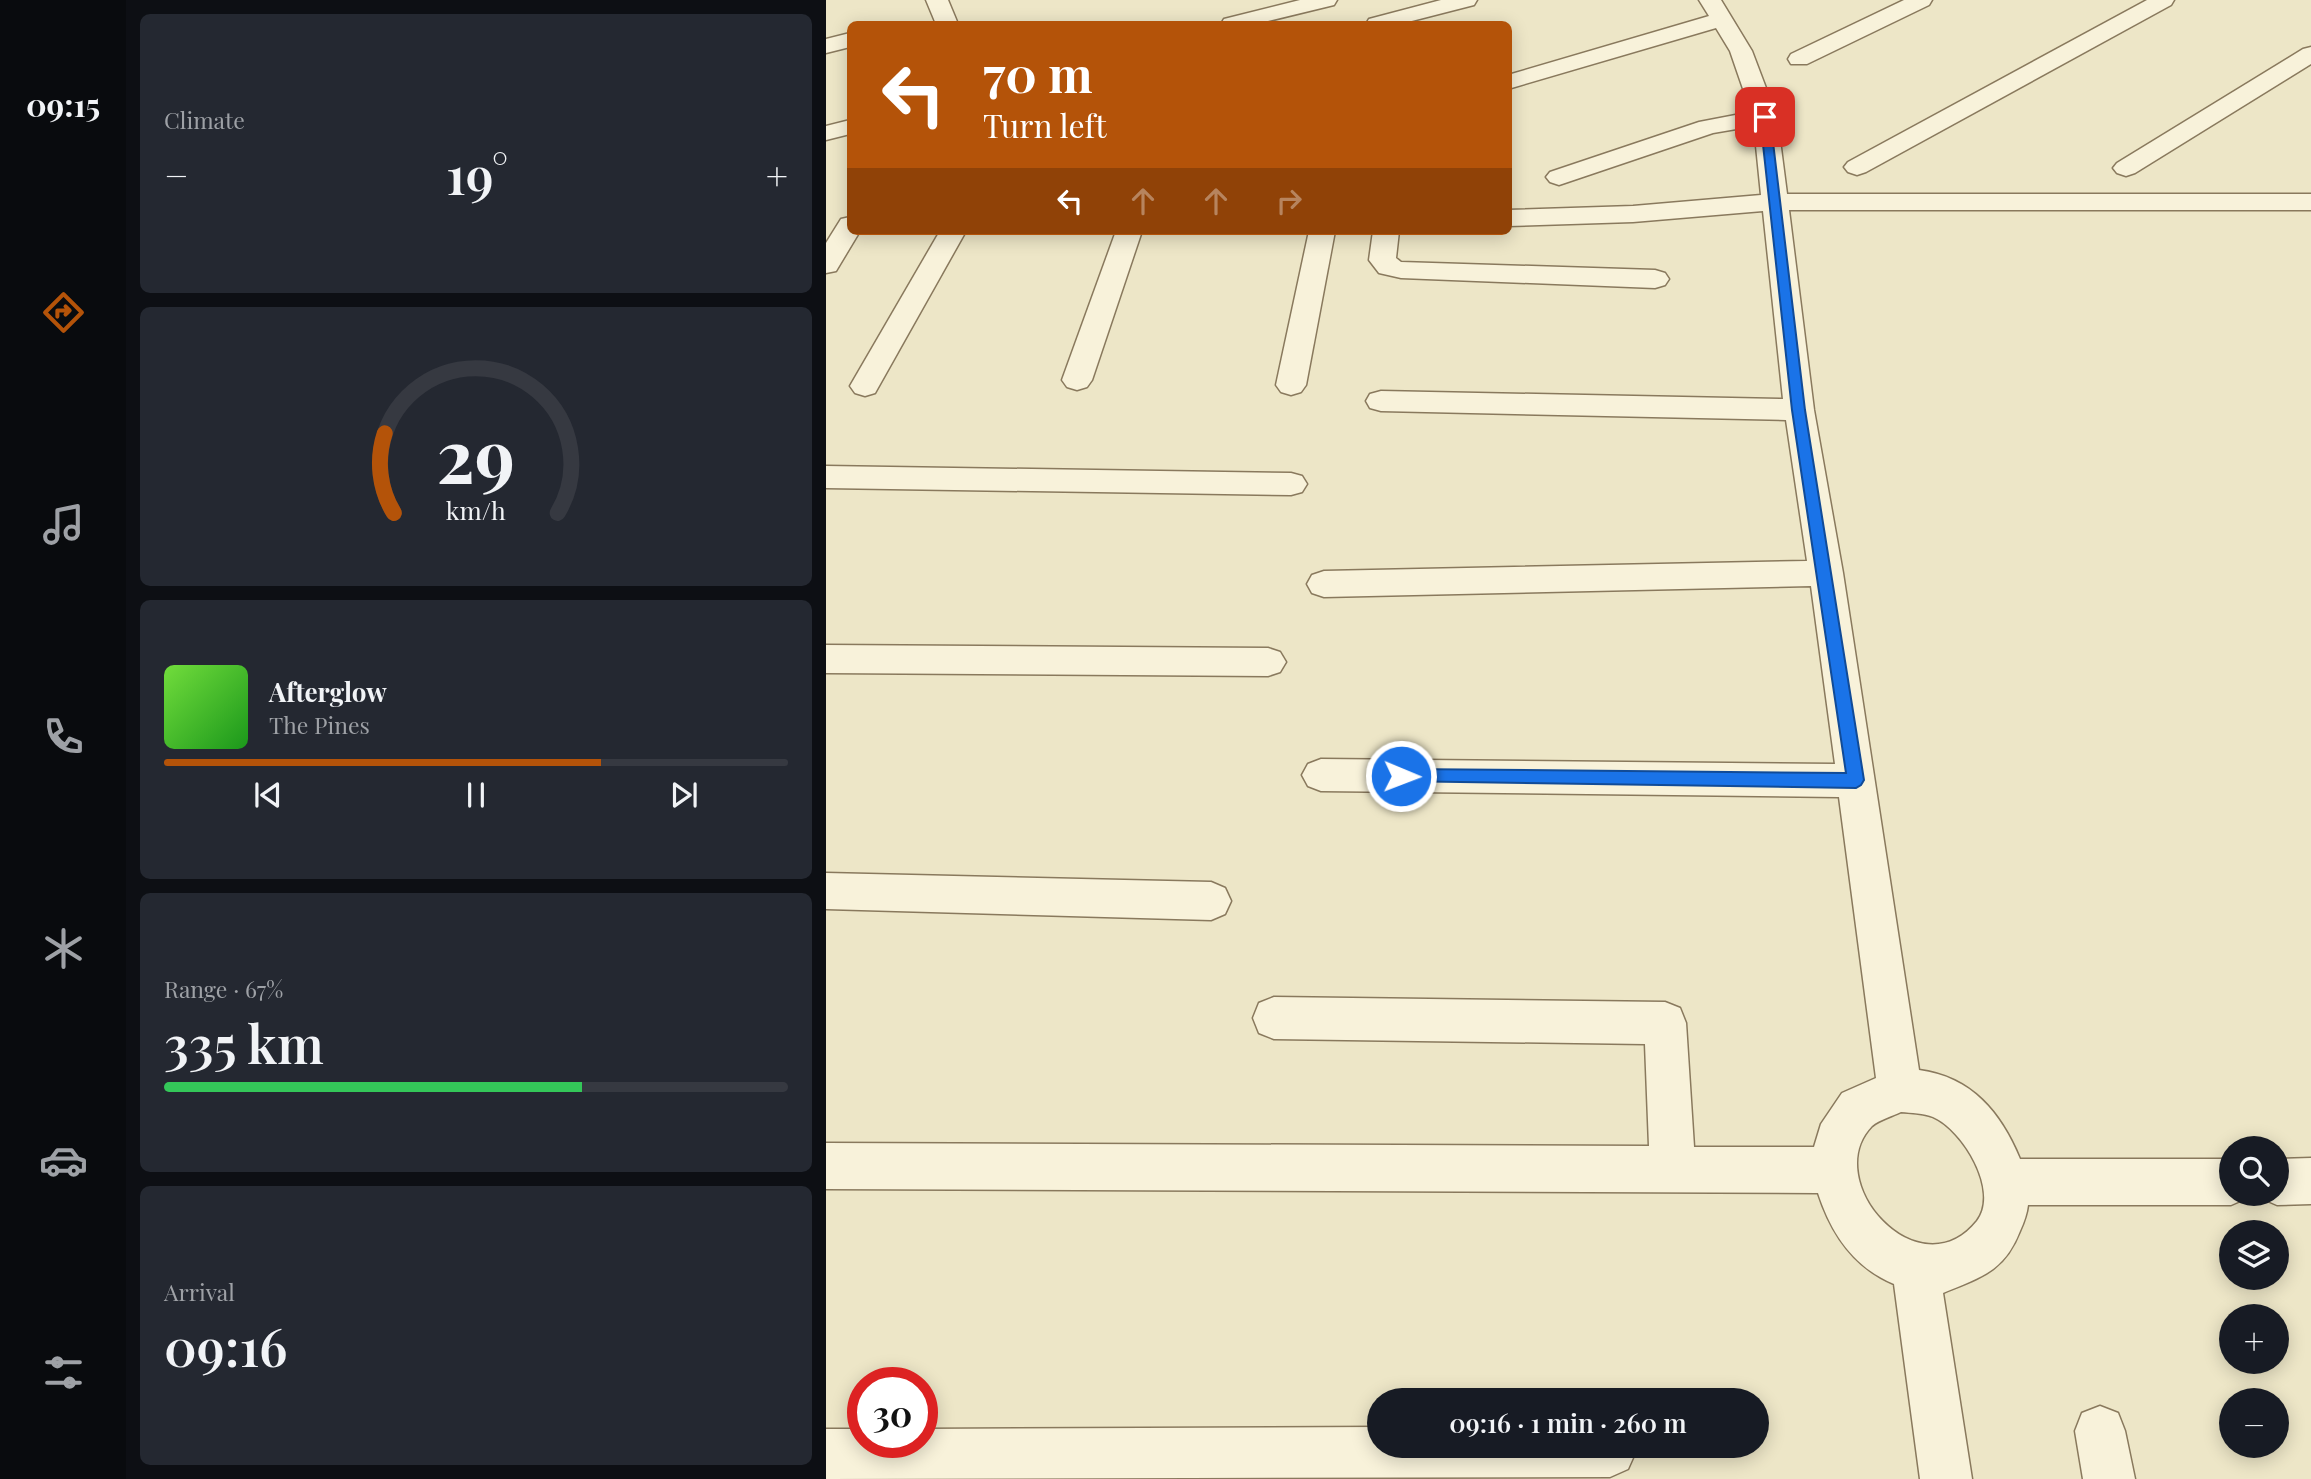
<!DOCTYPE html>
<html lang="en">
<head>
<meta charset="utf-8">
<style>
	body { margin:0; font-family:"Playfair Display",serif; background:#242831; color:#f1f3f6; height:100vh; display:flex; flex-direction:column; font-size:26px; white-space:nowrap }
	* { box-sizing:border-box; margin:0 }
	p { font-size:23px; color:#9ea1a6 }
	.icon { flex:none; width:38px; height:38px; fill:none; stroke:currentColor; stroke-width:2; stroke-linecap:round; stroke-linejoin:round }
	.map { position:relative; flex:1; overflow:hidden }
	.drawer { display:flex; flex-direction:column; gap:14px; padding:14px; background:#0d0f14; width:700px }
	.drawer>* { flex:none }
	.banner { position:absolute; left:21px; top:21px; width:665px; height:214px; border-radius:10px; box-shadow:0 4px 18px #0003; background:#b45309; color:#fff; overflow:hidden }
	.tools { position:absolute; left:1393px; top:1136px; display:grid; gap:14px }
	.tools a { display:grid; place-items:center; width:70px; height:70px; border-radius:50%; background:#171b24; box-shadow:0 4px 18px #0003; font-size:35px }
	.speed { position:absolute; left:21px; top:1367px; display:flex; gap:14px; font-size:35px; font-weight:700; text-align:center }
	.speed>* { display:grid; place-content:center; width:91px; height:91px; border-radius:50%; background:#171b24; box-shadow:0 4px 18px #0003; line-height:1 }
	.speed .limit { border:10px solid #d22; background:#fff; color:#111 }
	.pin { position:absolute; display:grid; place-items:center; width:60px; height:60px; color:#fff; margin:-30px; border-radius:14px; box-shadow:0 4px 10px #0006 }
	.me { position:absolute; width:77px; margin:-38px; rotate:91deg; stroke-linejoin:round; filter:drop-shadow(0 0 5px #0008) }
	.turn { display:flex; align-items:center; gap:24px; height:147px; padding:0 21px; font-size:32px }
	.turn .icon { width:91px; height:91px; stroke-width:2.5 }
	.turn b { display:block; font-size:49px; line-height:60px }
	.lanes { display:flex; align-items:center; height:66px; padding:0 21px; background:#0003; justify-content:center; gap:35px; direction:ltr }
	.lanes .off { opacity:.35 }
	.big { font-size:52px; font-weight:600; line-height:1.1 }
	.drawer .card { flex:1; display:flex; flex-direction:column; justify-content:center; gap:10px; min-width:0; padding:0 24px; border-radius:10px; background:#242831 }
	.drawer .dial { align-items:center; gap:0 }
	.dial svg { height:182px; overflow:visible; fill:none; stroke:#363941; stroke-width:7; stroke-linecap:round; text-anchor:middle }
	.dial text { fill:#f1f3f6; stroke:none }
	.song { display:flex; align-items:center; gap:21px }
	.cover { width:84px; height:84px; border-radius:10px; background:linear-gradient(135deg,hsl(100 70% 55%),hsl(120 70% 35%)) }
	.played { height:7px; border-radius:4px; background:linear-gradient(90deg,#b45309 70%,#363941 70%) }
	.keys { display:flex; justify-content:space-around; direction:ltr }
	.heat { display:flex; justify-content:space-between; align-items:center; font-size:38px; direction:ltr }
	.charge { height:10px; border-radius:5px; background:linear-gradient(90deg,#34c759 67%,#363941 0) }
	.trip { position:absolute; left:541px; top:1388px; width:402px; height:70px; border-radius:35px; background:#171b24; box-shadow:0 4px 18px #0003; font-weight:600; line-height:70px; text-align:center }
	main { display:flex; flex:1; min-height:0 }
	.tab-bar { display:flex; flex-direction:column; width:126px; justify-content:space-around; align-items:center; background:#090b0e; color:#9ea1a6 }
	.tab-bar .icon { width:49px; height:49px }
	.tab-bar .current { color:#b45309 }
	.tab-bar b { font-size:32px; color:#f1f3f6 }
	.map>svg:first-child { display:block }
</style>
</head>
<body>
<main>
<nav class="tab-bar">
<b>09:15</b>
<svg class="icon current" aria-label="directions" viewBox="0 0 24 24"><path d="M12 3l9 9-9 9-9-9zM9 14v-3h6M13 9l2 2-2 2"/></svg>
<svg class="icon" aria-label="music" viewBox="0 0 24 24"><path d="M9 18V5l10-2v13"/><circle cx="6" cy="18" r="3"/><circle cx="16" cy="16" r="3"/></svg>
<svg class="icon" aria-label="phone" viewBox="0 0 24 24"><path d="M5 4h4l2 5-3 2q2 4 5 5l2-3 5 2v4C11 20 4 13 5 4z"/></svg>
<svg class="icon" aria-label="climate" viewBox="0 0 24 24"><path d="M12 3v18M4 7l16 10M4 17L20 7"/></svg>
<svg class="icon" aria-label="car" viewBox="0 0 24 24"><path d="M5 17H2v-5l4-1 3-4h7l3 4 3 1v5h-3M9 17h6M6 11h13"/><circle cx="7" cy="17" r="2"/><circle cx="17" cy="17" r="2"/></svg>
<svg class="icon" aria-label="filters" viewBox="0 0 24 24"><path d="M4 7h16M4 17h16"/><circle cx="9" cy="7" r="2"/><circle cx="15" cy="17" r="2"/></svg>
</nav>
<section class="drawer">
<div class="card"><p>Climate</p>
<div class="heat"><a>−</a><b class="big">19°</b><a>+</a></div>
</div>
<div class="card dial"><svg viewBox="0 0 100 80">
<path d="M14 69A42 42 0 1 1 86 69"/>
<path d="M14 69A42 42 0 0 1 10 34" stroke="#b45309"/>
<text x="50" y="56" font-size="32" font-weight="700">29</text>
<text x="50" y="72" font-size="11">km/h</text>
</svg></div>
<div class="card">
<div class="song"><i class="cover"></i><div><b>Afterglow</b><p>The Pines</p></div></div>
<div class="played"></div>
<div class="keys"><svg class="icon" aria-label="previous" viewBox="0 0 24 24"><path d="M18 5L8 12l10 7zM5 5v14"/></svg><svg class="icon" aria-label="pause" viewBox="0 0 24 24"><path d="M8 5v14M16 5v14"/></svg><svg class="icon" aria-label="next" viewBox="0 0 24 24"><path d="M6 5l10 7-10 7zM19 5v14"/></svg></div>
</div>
<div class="card"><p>Range · 67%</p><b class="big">335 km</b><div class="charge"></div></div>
<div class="card"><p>Arrival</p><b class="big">09:16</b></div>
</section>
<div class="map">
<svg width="1485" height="1479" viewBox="0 0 1485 1479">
	<rect width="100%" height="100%" fill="#ede6c7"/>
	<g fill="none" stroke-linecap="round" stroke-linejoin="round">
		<defs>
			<g id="street">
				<polygon points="100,0 122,0 132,24 110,24"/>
				<polygon points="474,0 511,0 508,5 430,24 395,24 398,19"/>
				<polygon points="615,0 651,0 648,5 574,24 540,24 543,19"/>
				<path d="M 873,0 L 895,0 L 926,51 L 951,117 L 961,194 L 1485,194 L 1485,210 L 963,210 L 988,410 L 1017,573 L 1093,1070 C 1146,1077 1175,1113 1194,1159 L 1405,1159 L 1405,1194 L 1423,1194 L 1421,1198 L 1405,1205 L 1202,1205 C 1201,1214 1198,1222 1194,1231 C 1178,1272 1155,1277 1117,1293 L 1146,1479 L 1094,1479 L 1068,1284 C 1027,1267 1005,1233 992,1193 L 0,1189 L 0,1143 L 823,1146 L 819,1044 L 448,1039 L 433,1033 L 427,1018 L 433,1003 L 448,997 L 839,1002 L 854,1008 L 860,1023 L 868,1147 L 988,1147 L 995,1124 L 1016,1093 L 1050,1078 L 1013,797 L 495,791 L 482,786 L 476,775 L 482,764 L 495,759 L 1009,764 L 985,586 L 498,597 L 486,593 L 481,584 L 486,575 L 498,571 L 981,561 L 960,420 L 555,411 L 544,408 L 540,401 L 544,394 L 555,391 L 957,399 L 937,211 L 807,222 L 682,226 L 682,210 L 807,206 L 935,195 L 928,126 L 887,133 L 733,185 L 724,182 L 720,177 L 724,172 L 873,122 L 925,112 L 904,51 L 890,28 L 682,89 L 682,75 L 883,16 ZM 1075,1112 C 1085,1113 1098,1113 1107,1117 C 1137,1130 1174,1191 1151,1221 C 1093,1293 993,1181 1046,1126 C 1053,1120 1067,1116 1075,1112 Z"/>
				<polygon points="1078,0 1106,0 1103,5 981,64 965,64 962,59 965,54"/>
				<polygon points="1321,0 1348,0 1345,5 1040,172 1031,175 1022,172 1018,167 1022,162"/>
				<polygon points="24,33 24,47 0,53 0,39"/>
				<polygon points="1485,47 1485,64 1309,173 1300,176 1291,173 1287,168 1291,163 1477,49"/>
				<polygon points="24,120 24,134 0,140 0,126"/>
				<polygon points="24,217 24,231 34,231 10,271 0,273 0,243 15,219"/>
				<polygon points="114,231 140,231 49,393 39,396 29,393 24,386"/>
				<polygon points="290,231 316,231 266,380 261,387 251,390 241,387 236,380"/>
				<polygon points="483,231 509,231 480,385 475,392 465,395 455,392 450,385"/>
				<polygon points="547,231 573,231 570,258 575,262 829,270 839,273 843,279 839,285 829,288 575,278 553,273 543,260"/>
				<polygon points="0,466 465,473 476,476 481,484 476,492 465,495 0,488"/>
				<polygon points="0,645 442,648 454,652 460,662 454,672 442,676 0,673"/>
				<polygon points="0,873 385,882 399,888 405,901 399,914 385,920 0,909"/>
				<polygon points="1485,1158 1485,1204 1451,1205 1435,1198 1433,1194 1451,1194 1451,1159"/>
				<polygon points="1274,1406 1292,1413 1299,1431 1309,1479 1257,1479 1249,1431 1256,1413"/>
				<polygon points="553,1427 553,1446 807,1446 810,1451 802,1469 784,1477 0,1479 0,1429 37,1429 37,1442 96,1442 96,1429"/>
			</g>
		</defs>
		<!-- street casing -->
		<use href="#street" stroke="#89795d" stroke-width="3"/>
		<!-- street -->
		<use href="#street" fill="#f8f2da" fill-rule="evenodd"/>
	</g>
	<!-- route -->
	<polygon fill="#1a73e8" stroke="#114b97" stroke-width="2" points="939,114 944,117 979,410 1038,780 1035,785 1030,788 569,781 567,776 569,771 575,769 1020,773 966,410 934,117"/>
</svg>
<div class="tools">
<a><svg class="icon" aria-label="search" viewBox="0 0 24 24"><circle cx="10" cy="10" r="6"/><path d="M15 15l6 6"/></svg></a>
<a><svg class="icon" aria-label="layers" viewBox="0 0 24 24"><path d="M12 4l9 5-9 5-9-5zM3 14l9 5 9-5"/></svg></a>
<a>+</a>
<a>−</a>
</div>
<div class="speed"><div class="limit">30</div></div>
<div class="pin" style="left:939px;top:117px;background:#d93025"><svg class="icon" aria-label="arrive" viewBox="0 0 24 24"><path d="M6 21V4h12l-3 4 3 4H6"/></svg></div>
<svg class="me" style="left:575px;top:776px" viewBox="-20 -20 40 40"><circle r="17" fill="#1a73e8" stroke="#fff" stroke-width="3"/><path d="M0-11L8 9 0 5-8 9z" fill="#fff"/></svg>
<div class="trip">09:16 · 1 min · 260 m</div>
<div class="banner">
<div class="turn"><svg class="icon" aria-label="left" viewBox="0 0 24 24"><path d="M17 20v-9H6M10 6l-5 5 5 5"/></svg><div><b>70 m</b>Turn left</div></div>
<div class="lanes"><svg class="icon" aria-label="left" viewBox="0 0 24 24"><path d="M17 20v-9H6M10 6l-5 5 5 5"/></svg><svg class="icon off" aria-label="ahead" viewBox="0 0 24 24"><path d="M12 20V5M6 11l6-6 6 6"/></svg><svg class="icon off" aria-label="ahead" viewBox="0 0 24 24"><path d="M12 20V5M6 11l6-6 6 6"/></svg><svg class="icon off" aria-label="right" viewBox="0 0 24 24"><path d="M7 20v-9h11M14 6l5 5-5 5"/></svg></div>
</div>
</div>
</main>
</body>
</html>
